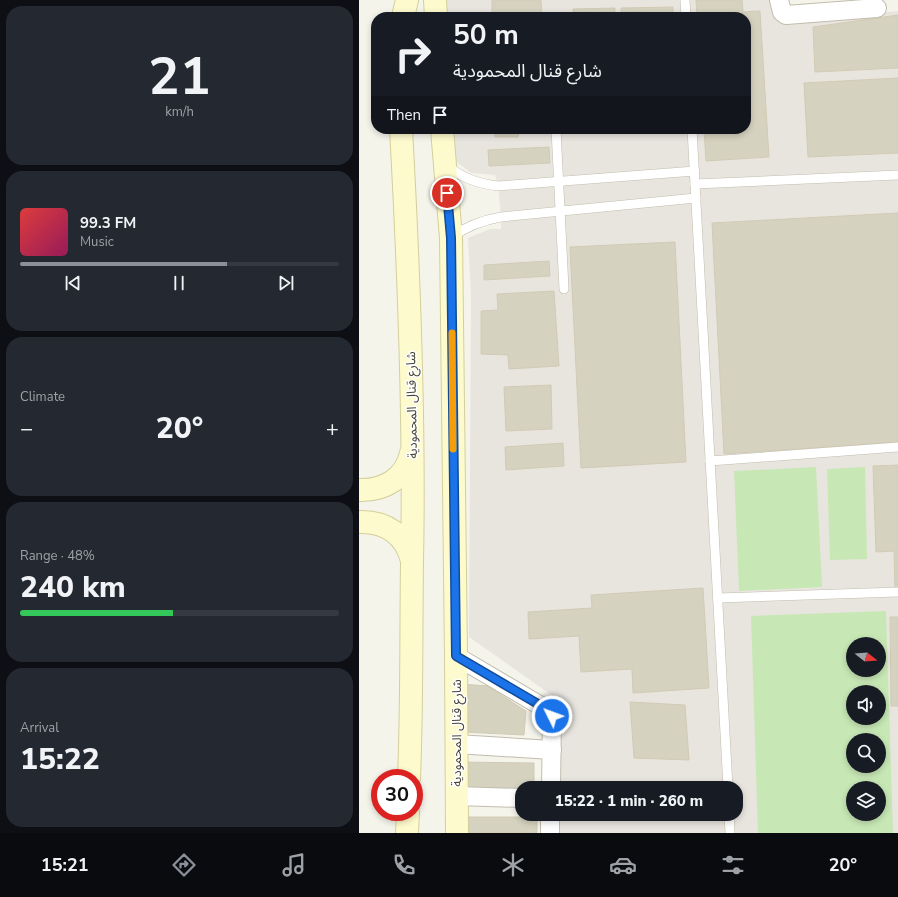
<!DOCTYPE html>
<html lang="en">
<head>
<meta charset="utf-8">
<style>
	body { margin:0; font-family:"Nunito Sans","Noto Sans Arabic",sans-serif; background:#242831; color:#f1f3f6; height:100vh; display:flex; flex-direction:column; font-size:15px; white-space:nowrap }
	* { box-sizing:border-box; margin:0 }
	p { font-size:13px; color:#9ea1a6 }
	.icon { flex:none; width:22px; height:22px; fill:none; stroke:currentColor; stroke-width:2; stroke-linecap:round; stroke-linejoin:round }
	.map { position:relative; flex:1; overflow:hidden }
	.sheet { display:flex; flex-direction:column; gap:6px; padding:6px; background:#0d0f14; width:359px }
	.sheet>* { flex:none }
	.guide { position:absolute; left:12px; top:12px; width:380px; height:122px; border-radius:16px; box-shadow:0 2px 6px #0003; background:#171b24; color:#f1f3f6; overflow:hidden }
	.needle { width:26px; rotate:107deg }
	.controls { position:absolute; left:487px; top:637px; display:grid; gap:8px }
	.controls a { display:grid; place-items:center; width:40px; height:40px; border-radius:50%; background:#171b24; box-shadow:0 2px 6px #0003; font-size:20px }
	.speed { position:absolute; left:12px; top:769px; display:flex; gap:8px; font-size:20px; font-weight:700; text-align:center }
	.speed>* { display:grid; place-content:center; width:52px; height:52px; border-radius:50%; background:#171b24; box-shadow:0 2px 6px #0003; line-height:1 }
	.speed .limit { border:6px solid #d22; background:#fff; color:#111 }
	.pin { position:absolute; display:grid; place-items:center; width:34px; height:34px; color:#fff; margin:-17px; border:2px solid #fff; border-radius:50%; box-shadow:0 1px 4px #0007 }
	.me { position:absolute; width:44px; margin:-22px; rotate:312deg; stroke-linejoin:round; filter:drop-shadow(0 0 3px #0008) }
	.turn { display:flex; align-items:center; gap:14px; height:84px; padding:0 16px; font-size:18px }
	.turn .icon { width:52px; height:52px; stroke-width:2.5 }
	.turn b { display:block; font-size:28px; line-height:34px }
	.then { display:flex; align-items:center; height:38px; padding:0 16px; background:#0003; gap:8px; font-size:15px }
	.big { font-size:30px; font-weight:800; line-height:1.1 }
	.sheet .tile { flex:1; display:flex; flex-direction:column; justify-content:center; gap:6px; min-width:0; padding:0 14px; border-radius:16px; background:#242831 }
	.sheet .dial { align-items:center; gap:0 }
	.dial b { font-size:52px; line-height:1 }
	.song { display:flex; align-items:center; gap:12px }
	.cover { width:48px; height:48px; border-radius:6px; background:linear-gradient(135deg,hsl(0 70% 55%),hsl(330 70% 35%)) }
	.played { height:4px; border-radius:2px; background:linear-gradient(90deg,#8c9099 65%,#363941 65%) }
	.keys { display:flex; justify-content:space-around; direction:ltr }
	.heat { display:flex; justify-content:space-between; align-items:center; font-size:22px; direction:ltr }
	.charge { height:6px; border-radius:3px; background:linear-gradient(90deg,#34c759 48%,#363941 0) }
	.trip { position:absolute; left:156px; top:781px; width:228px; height:40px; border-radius:16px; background:#171b24; box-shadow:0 2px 6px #0003; font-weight:800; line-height:40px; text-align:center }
	.dock { display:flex; height:64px; justify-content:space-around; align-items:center; background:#090b0e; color:#9ea1a6 }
	.dock .icon { width:28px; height:28px }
	.dock .selected { color:#8c9099 }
	.dock b { font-size:18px; color:#f1f3f6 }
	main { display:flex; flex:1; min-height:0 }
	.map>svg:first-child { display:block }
</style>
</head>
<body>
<main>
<section class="sheet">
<div class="tile dial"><b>21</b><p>km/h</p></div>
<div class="tile">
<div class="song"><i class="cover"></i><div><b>99.3 FM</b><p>Music</p></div></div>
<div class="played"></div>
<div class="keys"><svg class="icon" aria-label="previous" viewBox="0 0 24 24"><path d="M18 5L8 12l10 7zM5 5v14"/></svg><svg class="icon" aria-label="pause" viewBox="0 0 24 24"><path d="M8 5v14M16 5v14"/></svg><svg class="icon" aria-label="next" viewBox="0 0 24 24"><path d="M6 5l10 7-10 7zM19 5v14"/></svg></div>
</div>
<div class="tile"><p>Climate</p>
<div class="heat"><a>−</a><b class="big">20°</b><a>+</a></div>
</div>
<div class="tile"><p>Range · 48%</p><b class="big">240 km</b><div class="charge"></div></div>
<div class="tile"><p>Arrival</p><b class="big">15:22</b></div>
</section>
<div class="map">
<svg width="539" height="833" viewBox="0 0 539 833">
	<rect width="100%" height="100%" fill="#f5f4eb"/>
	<!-- industrial -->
	<path fill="#e8e5df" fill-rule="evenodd" d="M 86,0 L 417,0 L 423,20 L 539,11 L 539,833 L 199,833 L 199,814 L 377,814 L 377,788 L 199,788 L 201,701 L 110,637 L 112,296 L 109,238 L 131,229 L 142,229 L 142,217 L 139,186 L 136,175 L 112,173 L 99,163 L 93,154 L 92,129 L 387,129 L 387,17 L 86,17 ZM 494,644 L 520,644 L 520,670 L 494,670 ZM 494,692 L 520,692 L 520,718 L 494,718 ZM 494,740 L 520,740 L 520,766 L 494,766 ZM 494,788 L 520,788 L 520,814 L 494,814 Z"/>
	<!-- green -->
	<g fill="#c7e7b5" fill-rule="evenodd">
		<polygon points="457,467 463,587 380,591 375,471"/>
		<polygon points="506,467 508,559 471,560 468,469"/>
		<path d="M 527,611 L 534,833 L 399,833 L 392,616 ZM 494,644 L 520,644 L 520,670 L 494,670 ZM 494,692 L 520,692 L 520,718 L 494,718 ZM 494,740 L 520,740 L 520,766 L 494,766 ZM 494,788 L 520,788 L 520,814 L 494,814 Z"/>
	</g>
	<!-- building -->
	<g fill="#d6d2c0" stroke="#d1cbb4">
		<polygon points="133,0 182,0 183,15 133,17"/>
		<polygon points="337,0 383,0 384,12 401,11 410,157 347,161 345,129 387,129 387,17 338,17"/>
		<polygon points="314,7 314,17 262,17 262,8"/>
		<polygon points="256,8 256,17 214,17 214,9"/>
		<polygon points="539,15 539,68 456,72 454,27"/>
		<polygon points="539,78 539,153 449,157 445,83"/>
		<polygon points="136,129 160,129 159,137 136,137"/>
		<polygon points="199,129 259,129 259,131 199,133"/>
		<polygon points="190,147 191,163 130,166 129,150"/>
		<polygon points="539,213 539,442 365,454 353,223"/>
		<polygon points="316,242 327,462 222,468 211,247"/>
		<polygon points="190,261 191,276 125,280 125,265"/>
		<polygon points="195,291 200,366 150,369 149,355 122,354 122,311 139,310 138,294"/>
		<polygon points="192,385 193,429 147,431 145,387"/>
		<polygon points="204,443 205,466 147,470 146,447"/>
		<polygon points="539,465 539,588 536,588 535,551 517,552 514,466"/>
		<polygon points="344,588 350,688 274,693 273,669 222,672 220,636 170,639 169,612 233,608 232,595"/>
		<polygon points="531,617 539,617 539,706 532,706"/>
		<polygon points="103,684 128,686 167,711 165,735 103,732"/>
		<polygon points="271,702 326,705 330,760 275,758"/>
		<polygon points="100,762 175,763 175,788 163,788 163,792 99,791"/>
		<rect x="105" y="817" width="73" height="16"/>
	</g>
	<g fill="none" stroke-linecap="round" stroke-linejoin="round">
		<defs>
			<g id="lane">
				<polyline points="326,0 327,17"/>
				<polyline points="197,129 205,289"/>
				<polyline points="333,129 369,788"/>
				<path d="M 89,166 C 104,179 120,184 139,186 L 336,171"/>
				<polyline points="336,184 539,175"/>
				<path d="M 93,237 C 108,226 124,220 142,217 L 337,198"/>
				<polyline points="351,461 539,447"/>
				<polyline points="359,598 539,592"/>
				<polyline points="370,814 371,833"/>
			</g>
			<g id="street">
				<polyline points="420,0 423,12 427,15 518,8"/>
				<polyline points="97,656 192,712 193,716 192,788"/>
				<polyline points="97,744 193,750"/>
				<polyline points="97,796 163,798"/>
				<polyline points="191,833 191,814"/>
			</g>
			<g id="secondary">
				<polyline points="76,0 77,17"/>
				<polyline points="44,17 48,0"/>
				<path d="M 42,129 C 50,273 56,418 53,563 C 52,634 53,706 50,778"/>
				<polyline points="83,129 92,238 97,656 98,833"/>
				<path d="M 0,490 C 25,491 47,478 52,453"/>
				<path d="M 0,522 C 27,521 47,535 53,561"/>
				<polyline points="48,833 49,812"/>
			</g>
		</defs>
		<!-- lane casing -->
		<use href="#lane" stroke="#c0bdad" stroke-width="10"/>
		<!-- street casing -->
		<use href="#street" stroke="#c0bdad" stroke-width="20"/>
		<!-- secondary casing -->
		<use href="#secondary" stroke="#d3cf9c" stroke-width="24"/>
		<!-- lane -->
		<use href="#lane" stroke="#fff" stroke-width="9"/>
		<!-- street -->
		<use href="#street" stroke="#fff" stroke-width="18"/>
		<!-- secondary -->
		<use href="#secondary" stroke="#fdfacd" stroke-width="22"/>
	</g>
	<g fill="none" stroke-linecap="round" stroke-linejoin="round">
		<defs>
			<polyline id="route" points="88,193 92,238 97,656 191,711 193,716"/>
		</defs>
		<!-- route casing -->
		<use href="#route" stroke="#114b97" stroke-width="10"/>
		<!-- route -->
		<use href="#route" stroke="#1a73e8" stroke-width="7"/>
		<!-- slow -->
		<polyline stroke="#f59e0b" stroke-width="7" points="93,333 94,449"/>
	</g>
	<g text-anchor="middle" stroke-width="3" stroke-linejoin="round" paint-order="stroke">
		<!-- street labels -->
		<g font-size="13" fill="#494639" stroke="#fff">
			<text transform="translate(52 405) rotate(-91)" y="5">شارع قنال المحمودية</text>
			<text transform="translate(97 733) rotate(-90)" y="5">شارع قنال المحمودية</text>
		</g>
	</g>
</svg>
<div class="controls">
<a><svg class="needle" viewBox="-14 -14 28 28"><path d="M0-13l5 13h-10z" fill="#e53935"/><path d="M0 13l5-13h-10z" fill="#9ea1a6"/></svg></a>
<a><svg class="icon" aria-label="sound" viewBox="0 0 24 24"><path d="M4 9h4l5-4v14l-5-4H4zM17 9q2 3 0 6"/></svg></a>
<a><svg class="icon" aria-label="search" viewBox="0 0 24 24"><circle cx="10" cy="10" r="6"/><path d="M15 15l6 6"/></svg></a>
<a><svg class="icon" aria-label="layers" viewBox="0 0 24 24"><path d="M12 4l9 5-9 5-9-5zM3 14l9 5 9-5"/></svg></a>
</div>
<div class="speed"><div class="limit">30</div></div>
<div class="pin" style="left:88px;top:193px;background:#d93025"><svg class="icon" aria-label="arrive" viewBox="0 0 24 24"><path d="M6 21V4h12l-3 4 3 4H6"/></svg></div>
<svg class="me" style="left:193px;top:716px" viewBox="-20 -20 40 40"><circle r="17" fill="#1a73e8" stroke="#fff" stroke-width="3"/><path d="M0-11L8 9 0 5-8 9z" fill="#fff"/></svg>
<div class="trip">15:22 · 1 min · 260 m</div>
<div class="guide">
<div class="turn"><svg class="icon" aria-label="right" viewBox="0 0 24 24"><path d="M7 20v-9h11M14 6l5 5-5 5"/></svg><div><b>50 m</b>شارع قنال المحمودية</div></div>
<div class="then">Then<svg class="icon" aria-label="arrive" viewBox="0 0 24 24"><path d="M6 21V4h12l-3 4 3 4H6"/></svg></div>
</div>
</div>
</main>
<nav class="dock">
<b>15:21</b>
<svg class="icon selected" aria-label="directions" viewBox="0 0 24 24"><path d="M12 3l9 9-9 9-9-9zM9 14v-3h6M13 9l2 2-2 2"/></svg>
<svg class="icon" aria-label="music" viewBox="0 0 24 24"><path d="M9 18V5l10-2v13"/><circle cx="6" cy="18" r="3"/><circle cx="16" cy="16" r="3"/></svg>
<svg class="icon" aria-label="phone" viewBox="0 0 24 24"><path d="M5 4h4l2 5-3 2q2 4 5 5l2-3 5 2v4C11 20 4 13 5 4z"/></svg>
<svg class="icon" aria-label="climate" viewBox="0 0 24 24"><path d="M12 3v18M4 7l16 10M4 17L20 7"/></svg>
<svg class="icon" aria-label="car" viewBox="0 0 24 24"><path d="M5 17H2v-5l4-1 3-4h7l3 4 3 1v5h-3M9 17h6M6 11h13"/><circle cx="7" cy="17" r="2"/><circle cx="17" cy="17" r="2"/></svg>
<svg class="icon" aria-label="filters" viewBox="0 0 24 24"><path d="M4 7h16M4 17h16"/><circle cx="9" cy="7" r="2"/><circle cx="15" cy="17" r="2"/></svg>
<b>20°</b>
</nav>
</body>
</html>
